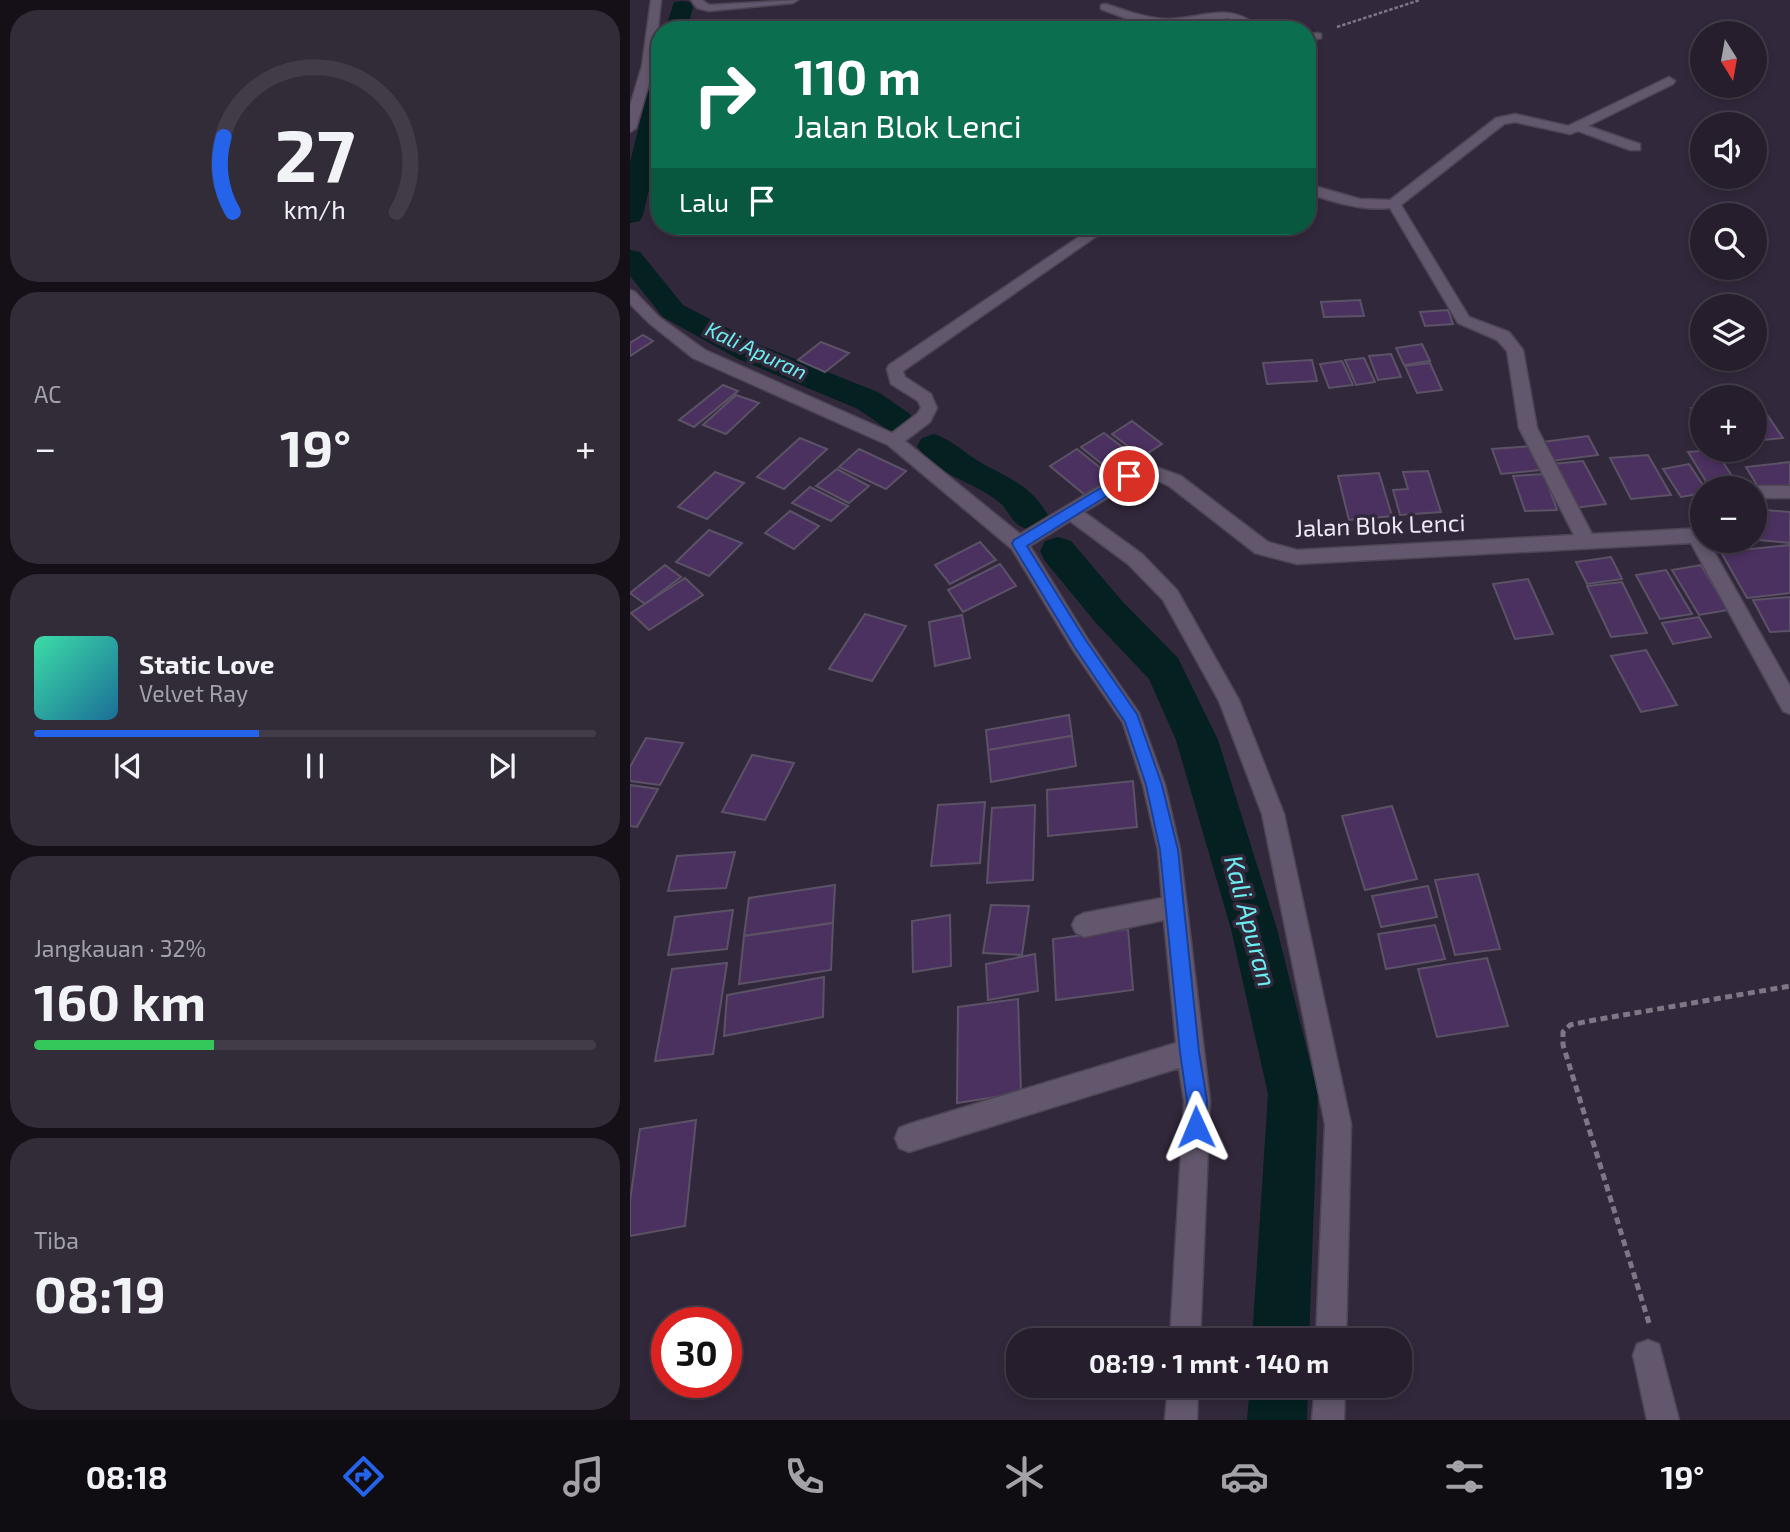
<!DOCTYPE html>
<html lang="id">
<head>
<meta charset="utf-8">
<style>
	body { margin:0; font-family:"Exo 2",sans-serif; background:#322b38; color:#f1f3f6; height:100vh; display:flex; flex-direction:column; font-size:26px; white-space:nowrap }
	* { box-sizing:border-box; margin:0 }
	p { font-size:23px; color:#a4a2a9 }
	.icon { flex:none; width:38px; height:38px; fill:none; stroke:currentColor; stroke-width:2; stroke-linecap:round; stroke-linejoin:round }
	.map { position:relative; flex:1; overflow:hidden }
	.details { display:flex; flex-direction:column; gap:10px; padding:10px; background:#151018; width:630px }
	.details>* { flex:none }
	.hud { position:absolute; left:21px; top:21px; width:665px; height:214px; border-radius:28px; box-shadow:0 4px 10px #0003,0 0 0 2px #423c48; background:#0b6e4f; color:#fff; overflow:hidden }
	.needle { width:46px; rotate:169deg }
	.fabs { position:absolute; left:1060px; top:21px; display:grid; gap:14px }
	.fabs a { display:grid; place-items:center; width:77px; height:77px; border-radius:50%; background:#261e2c; box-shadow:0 4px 10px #0003,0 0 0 2px #423c48; font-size:35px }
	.speed { position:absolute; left:21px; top:1307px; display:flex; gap:14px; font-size:35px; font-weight:700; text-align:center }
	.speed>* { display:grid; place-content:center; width:91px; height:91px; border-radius:50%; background:#261e2c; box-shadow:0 4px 10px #0003,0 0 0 2px #423c48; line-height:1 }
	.speed .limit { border:10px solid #d22; background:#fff; color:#111 }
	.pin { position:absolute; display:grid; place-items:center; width:60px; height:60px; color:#fff; margin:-30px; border:4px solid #fff; border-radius:50%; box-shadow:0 2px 7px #0007 }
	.me { position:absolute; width:77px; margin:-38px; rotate:359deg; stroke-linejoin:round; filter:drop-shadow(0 0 5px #0008) }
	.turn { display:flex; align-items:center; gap:24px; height:147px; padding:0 28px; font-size:32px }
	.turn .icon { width:91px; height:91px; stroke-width:2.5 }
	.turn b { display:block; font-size:49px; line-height:60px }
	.then { display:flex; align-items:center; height:66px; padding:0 28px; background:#0003; gap:14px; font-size:26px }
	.big { font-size:52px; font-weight:700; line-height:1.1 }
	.details .tile { flex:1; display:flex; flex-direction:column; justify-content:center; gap:10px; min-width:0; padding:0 24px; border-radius:28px; background:#322b38 }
	.details .dial { align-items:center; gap:0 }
	.dial svg { height:182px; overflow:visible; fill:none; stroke:#423c48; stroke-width:7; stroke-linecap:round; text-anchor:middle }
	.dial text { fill:#f1f3f6; stroke:none }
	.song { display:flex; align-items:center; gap:21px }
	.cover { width:84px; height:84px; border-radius:10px; background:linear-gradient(135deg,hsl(160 70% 55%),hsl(200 70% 35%)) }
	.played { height:7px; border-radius:4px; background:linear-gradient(90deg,#2563eb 40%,#423c48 40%) }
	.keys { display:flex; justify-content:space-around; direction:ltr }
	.heat { display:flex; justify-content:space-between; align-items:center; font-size:38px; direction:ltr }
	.charge { height:10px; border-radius:5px; background:linear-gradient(90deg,#34c759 32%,#423c48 0) }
	.trip { position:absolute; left:376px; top:1328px; width:406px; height:70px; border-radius:28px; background:#261e2c; box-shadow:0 4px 10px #0003,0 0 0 2px #423c48; font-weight:700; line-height:70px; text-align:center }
	.dock { display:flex; height:112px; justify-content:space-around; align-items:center; background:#0f0c12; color:#a4a2a9 }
	.dock .icon { width:49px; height:49px }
	.dock .active { color:#2563eb }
	.dock b { font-size:32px; color:#f1f3f6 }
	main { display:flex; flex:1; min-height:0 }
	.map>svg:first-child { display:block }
</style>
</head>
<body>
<main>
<section class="details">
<div class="tile dial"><svg viewBox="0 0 100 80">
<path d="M14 69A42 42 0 1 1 86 69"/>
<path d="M14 69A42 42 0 0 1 10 36" stroke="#2563eb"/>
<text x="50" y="56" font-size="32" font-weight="700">27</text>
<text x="50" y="72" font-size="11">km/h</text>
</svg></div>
<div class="tile"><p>AC</p>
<div class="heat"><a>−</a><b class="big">19°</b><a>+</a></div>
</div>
<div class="tile">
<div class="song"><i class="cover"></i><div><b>Static Love</b><p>Velvet Ray</p></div></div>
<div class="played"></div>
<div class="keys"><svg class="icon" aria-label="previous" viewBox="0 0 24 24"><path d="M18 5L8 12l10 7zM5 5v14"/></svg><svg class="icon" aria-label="pause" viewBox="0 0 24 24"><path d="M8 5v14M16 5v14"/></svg><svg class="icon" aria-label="next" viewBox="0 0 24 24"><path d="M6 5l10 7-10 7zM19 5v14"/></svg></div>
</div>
<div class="tile"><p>Jangkauan · 32%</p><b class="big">160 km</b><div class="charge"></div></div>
<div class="tile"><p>Tiba</p><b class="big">08:19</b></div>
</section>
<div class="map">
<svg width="1160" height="1420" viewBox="0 0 1160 1420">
	<rect width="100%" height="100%" fill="#32283b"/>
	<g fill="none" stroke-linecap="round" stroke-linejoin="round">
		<!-- canal -->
		<g fill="#042020" fill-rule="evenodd">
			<polygon points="52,1 60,2 63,7 57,30 35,30 44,2"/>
			<polygon points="30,83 30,143 13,215 10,221 0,223 0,162 18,90 22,85"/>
			<polygon points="0,250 10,252 53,305 130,345 250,393 280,414 285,422 280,430 269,433 258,430 228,409 108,359 33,317 0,276"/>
			<path d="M 304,434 C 319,439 329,448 342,457 C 374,478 398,480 419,517 L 413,526 C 405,529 400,531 392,527 C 382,523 378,510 370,503 C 345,481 305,476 287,446 L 292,438 Z"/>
			<polygon points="428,537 441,541 492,601 548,658 588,740 647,929 688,1094 679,1340 622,1340 638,1094 601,929 546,740 519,679 466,623 415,561 410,551 415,541"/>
			<polygon points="620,1386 678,1386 677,1420 617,1420"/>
		</g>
	</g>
	<!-- building -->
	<g fill="#4b3160" stroke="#5c5266" stroke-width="2">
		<polygon points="730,300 734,316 694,317 691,302"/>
		<polygon points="818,310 823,324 795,326 790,312"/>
		<polygon points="13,335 23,341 0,356 0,343"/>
		<polygon points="191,342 219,353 195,372 168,360"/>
		<polygon points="792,344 800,361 774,365 766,348"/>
		<polygon points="761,354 771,377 748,380 739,356"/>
		<polygon points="734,358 745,382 726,385 715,360"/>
		<polygon points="682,360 687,381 637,384 633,363"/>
		<polygon points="712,361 723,385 699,388 690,364"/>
		<polygon points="800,363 812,390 787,393 775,366"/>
		<polygon points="93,385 108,391 64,427 49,420"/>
		<polygon points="106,395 129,403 96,434 73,425"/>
		<polygon points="1131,406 1153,438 1125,441 1125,407"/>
		<polygon points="1073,407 1073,429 1061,408"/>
		<polygon points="502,421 532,444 512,457 482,434"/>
		<polygon points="474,433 512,462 488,477 451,447"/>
		<polygon points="958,436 968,455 921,461 912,442"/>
		<polygon points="170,438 197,449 154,489 127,477"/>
		<polygon points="902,446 911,470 871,474 862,449"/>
		<polygon points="229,449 276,471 256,489 209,467"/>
		<polygon points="447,449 483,478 455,495 420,466"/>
		<polygon points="1085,450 1110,488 1080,488 1058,452"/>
		<polygon points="1018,455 1041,495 1001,499 980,458"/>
		<polygon points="953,461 976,504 944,508 922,464"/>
		<polygon points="1160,462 1160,487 1130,490 1116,467"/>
		<polygon points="1059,464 1075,488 1073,493 1051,497 1033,469"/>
		<polygon points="207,469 239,486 219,503 186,486"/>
		<polygon points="798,471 811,512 770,515 763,490 778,489 773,472"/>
		<polygon points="85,472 114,483 77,519 48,507"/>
		<polygon points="749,473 762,516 719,520 708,476"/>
		<polygon points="914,474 927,510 895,511 883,476"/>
		<polygon points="180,487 218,506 201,521 162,503"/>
		<polygon points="1125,509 1160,512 1160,543 1129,540"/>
		<polygon points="160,511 189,526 164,549 135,533"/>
		<polygon points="79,530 112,543 79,576 46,562"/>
		<polygon points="350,542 366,560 320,584 305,565"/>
		<polygon points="1160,545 1160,593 1117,598 1091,552"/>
		<polygon points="981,557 992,579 957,584 946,562"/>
		<polygon points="370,564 386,586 333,612 318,590"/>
		<polygon points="35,565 51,577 15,604 0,593"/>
		<polygon points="1071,565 1098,610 1069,615 1042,570"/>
		<polygon points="1036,570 1062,614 1030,619 1006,575"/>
		<polygon points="55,578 73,595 19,630 1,613"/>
		<polygon points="898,579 923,634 885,639 863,584"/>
		<polygon points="992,582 1017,633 981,637 957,586"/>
		<polygon points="1160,597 1160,631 1140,632 1123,600"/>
		<polygon points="235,614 276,626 242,681 199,669"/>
		<polygon points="332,615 340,658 305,666 299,622"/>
		<polygon points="1069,617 1081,637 1043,644 1032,623"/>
		<polygon points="1016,650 1047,705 1011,712 981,656"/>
		<polygon points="439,715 442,736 358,750 356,730"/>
		<polygon points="442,736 446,766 361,782 358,750"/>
		<polygon points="16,738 53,743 30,785 0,781 0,767"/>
		<polygon points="122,755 164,763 135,820 92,812"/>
		<polygon points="503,781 507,827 418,836 417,790"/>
		<polygon points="0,785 28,789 7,827 0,826"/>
		<polygon points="355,802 350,863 301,866 308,805"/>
		<polygon points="405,805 403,880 357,883 362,808"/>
		<polygon points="762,806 787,879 735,890 712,816"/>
		<polygon points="105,852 96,888 38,891 47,856"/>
		<polygon points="848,874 870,949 825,955 805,880"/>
		<polygon points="205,885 203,923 114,936 119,898"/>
		<polygon points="798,886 807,917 751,927 742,896"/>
		<polygon points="361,905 399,906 392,955 353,953"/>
		<polygon points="103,910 97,949 38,955 45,917"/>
		<polygon points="320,915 321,966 283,972 282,921"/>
		<polygon points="203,923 201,970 109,984 114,936"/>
		<polygon points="805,925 815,959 756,969 748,934"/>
		<polygon points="498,929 503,990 426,1000 423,939"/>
		<polygon points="405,954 408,991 358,1000 356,964"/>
		<polygon points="857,958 878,1026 807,1037 788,969"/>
		<polygon points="97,963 83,1054 25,1061 42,969"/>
		<polygon points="194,977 193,1017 94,1036 97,995"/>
		<polygon points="388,999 391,1093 327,1103 328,1007"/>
		<polygon points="66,1120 55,1226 0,1236 0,1201 10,1129"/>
	</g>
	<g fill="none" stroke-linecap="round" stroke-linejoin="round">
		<defs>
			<g id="street">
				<polygon points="21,0 31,0 24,66 6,128 0,132 0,106 12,66"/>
				<polygon points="61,0 72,0 79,5 168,0 163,3 79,11 67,8"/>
				<path d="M 475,4 C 496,10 516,19 539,19 C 575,18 601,0 632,30 L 618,30 L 599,18 L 538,25 L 500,20 L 471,9 L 471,5 Z"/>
				<polygon points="687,33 691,34 691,38 677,42 677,35"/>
				<path d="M 1039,77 L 1045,81 L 1043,84 L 958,126 L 1010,144 L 1010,150 L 1000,150 L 948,131 L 940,134 L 885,122 L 874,124 L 771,205 L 839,317 L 879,332 L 893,350 L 907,428 L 962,534 L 1073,528 L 1073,541 L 1078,541 L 1160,686 L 1160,714 L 1153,711 L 1061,543 L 667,564 L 625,553 L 539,486 L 522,478 L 504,482 L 454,512 L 512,554 L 547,590 L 609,700 L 654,814 L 721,1124 L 716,1340 L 686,1340 L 695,1124 L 632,814 L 589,701 L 533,600 L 498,564 L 440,521 L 400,546 L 457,638 L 509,713 L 535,785 L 550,850 L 580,1101 L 570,1340 L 540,1340 L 554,1101 L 549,1068 L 279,1152 L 269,1148 L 265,1138 L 269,1128 L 279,1124 L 546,1043 L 534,920 L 454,937 L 446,933 L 442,925 L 446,917 L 454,913 L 532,898 L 528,850 L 513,785 L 493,723 L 443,650 L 382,549 L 258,445 L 63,358 L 19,323 L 0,304 L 0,290 L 5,292 L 29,317 L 75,350 L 262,433 L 287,414 L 291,408 L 288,401 L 261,384 L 257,369 L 259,365 L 465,226 L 481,226 L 273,371 L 275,377 L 301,394 L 307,408 L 300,422 L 275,441 L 390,534 L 493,472 L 523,466 L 551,476 L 638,542 L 667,550 L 944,535 L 889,428 L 877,351 L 867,340 L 828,323 L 760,208 C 731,211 704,202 677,193 L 677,184 L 730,199 L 760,200 L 866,118 L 885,114 L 938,126 Z"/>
				<polygon points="1125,486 1160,486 1160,498 1125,498 1125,488 1118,488"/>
				<polygon points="1018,1340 1029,1344 1049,1420 1017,1420 1003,1355 1007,1344"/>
				<polygon points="538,1386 568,1386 567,1420 535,1420"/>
				<polygon points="685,1386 715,1386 714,1420 682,1420"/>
			</g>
		</defs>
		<!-- street casing -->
		<use href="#street" stroke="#4d4454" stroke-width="3"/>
		<!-- path-far1 -->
		<polyline stroke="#7f7686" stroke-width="2.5" stroke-dasharray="3.5 2" stroke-linecap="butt" points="707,27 790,0"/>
		<!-- path -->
		<polyline stroke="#7f7686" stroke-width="5" stroke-dasharray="7 4.5" stroke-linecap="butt" points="1019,1323 933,1045 933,1032 940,1025 959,1021 1160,986"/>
		<!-- street -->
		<use href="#street" fill="#62576c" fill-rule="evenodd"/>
	</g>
	<!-- route -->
	<polygon fill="#2563eb" stroke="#184099" stroke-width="2" points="499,471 504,472 504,479 397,546 455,639 507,714 532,785 548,850 569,1052 577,1101 576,1127 573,1134 566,1137 559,1134 556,1127 557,1101 550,1052 530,850 516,785 495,722 445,648 382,544 384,540"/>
	<g text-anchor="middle" stroke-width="7" stroke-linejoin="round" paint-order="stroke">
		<!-- far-water labels -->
		<g font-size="21" font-style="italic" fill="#6ceef0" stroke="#32283b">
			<text transform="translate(126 351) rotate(25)" y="7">Kali Apuran</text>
		</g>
		<!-- street labels -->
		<g font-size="24" fill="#eee7f4" stroke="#32283b">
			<text transform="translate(750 526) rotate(-2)" y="8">Jalan Blok Lenci</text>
		</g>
		<!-- water labels -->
		<g font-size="26" font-style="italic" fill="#6ceef0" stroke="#32283b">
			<text transform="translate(620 921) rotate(75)" y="9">Kali Apuran</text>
		</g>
	</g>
</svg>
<div class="fabs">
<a><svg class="needle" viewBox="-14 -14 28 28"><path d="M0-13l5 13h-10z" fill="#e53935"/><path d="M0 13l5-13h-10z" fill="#a4a2a9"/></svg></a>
<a><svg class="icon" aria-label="sound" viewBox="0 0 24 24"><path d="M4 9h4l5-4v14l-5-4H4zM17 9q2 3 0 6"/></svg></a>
<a><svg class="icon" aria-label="search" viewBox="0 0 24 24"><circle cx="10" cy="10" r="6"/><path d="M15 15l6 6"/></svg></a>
<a><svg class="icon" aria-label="layers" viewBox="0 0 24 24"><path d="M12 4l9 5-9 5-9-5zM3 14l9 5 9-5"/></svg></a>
<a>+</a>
<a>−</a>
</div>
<div class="speed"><div class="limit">30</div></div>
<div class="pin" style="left:499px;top:476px;background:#d93025"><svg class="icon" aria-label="arrive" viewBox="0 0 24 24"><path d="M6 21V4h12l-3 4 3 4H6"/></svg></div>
<svg class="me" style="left:566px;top:1127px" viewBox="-20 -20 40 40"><path d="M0-17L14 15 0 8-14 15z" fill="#2563eb" stroke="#fff" stroke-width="4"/></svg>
<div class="trip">08:19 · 1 mnt · 140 m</div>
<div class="hud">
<div class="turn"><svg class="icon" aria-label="right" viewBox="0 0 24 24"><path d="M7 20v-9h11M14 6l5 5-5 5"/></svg><div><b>110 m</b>Jalan Blok Lenci</div></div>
<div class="then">Lalu<svg class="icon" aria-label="arrive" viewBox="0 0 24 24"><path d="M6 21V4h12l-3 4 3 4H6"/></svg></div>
</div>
</div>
</main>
<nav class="dock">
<b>08:18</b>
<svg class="icon active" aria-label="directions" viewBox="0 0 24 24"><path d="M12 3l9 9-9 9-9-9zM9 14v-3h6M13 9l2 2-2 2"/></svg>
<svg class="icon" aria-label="music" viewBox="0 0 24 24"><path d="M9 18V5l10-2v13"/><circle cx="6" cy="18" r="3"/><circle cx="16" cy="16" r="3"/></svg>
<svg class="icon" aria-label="phone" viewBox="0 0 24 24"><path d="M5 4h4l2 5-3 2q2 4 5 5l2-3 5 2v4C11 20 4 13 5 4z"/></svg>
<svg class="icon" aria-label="climate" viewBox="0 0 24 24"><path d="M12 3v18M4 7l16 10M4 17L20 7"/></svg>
<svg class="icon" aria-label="car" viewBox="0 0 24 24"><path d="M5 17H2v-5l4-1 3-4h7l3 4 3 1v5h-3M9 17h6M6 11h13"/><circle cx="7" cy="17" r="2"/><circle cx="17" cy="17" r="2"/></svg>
<svg class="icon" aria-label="filters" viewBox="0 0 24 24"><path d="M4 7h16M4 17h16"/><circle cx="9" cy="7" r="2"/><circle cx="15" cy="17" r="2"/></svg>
<b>19°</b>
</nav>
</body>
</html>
